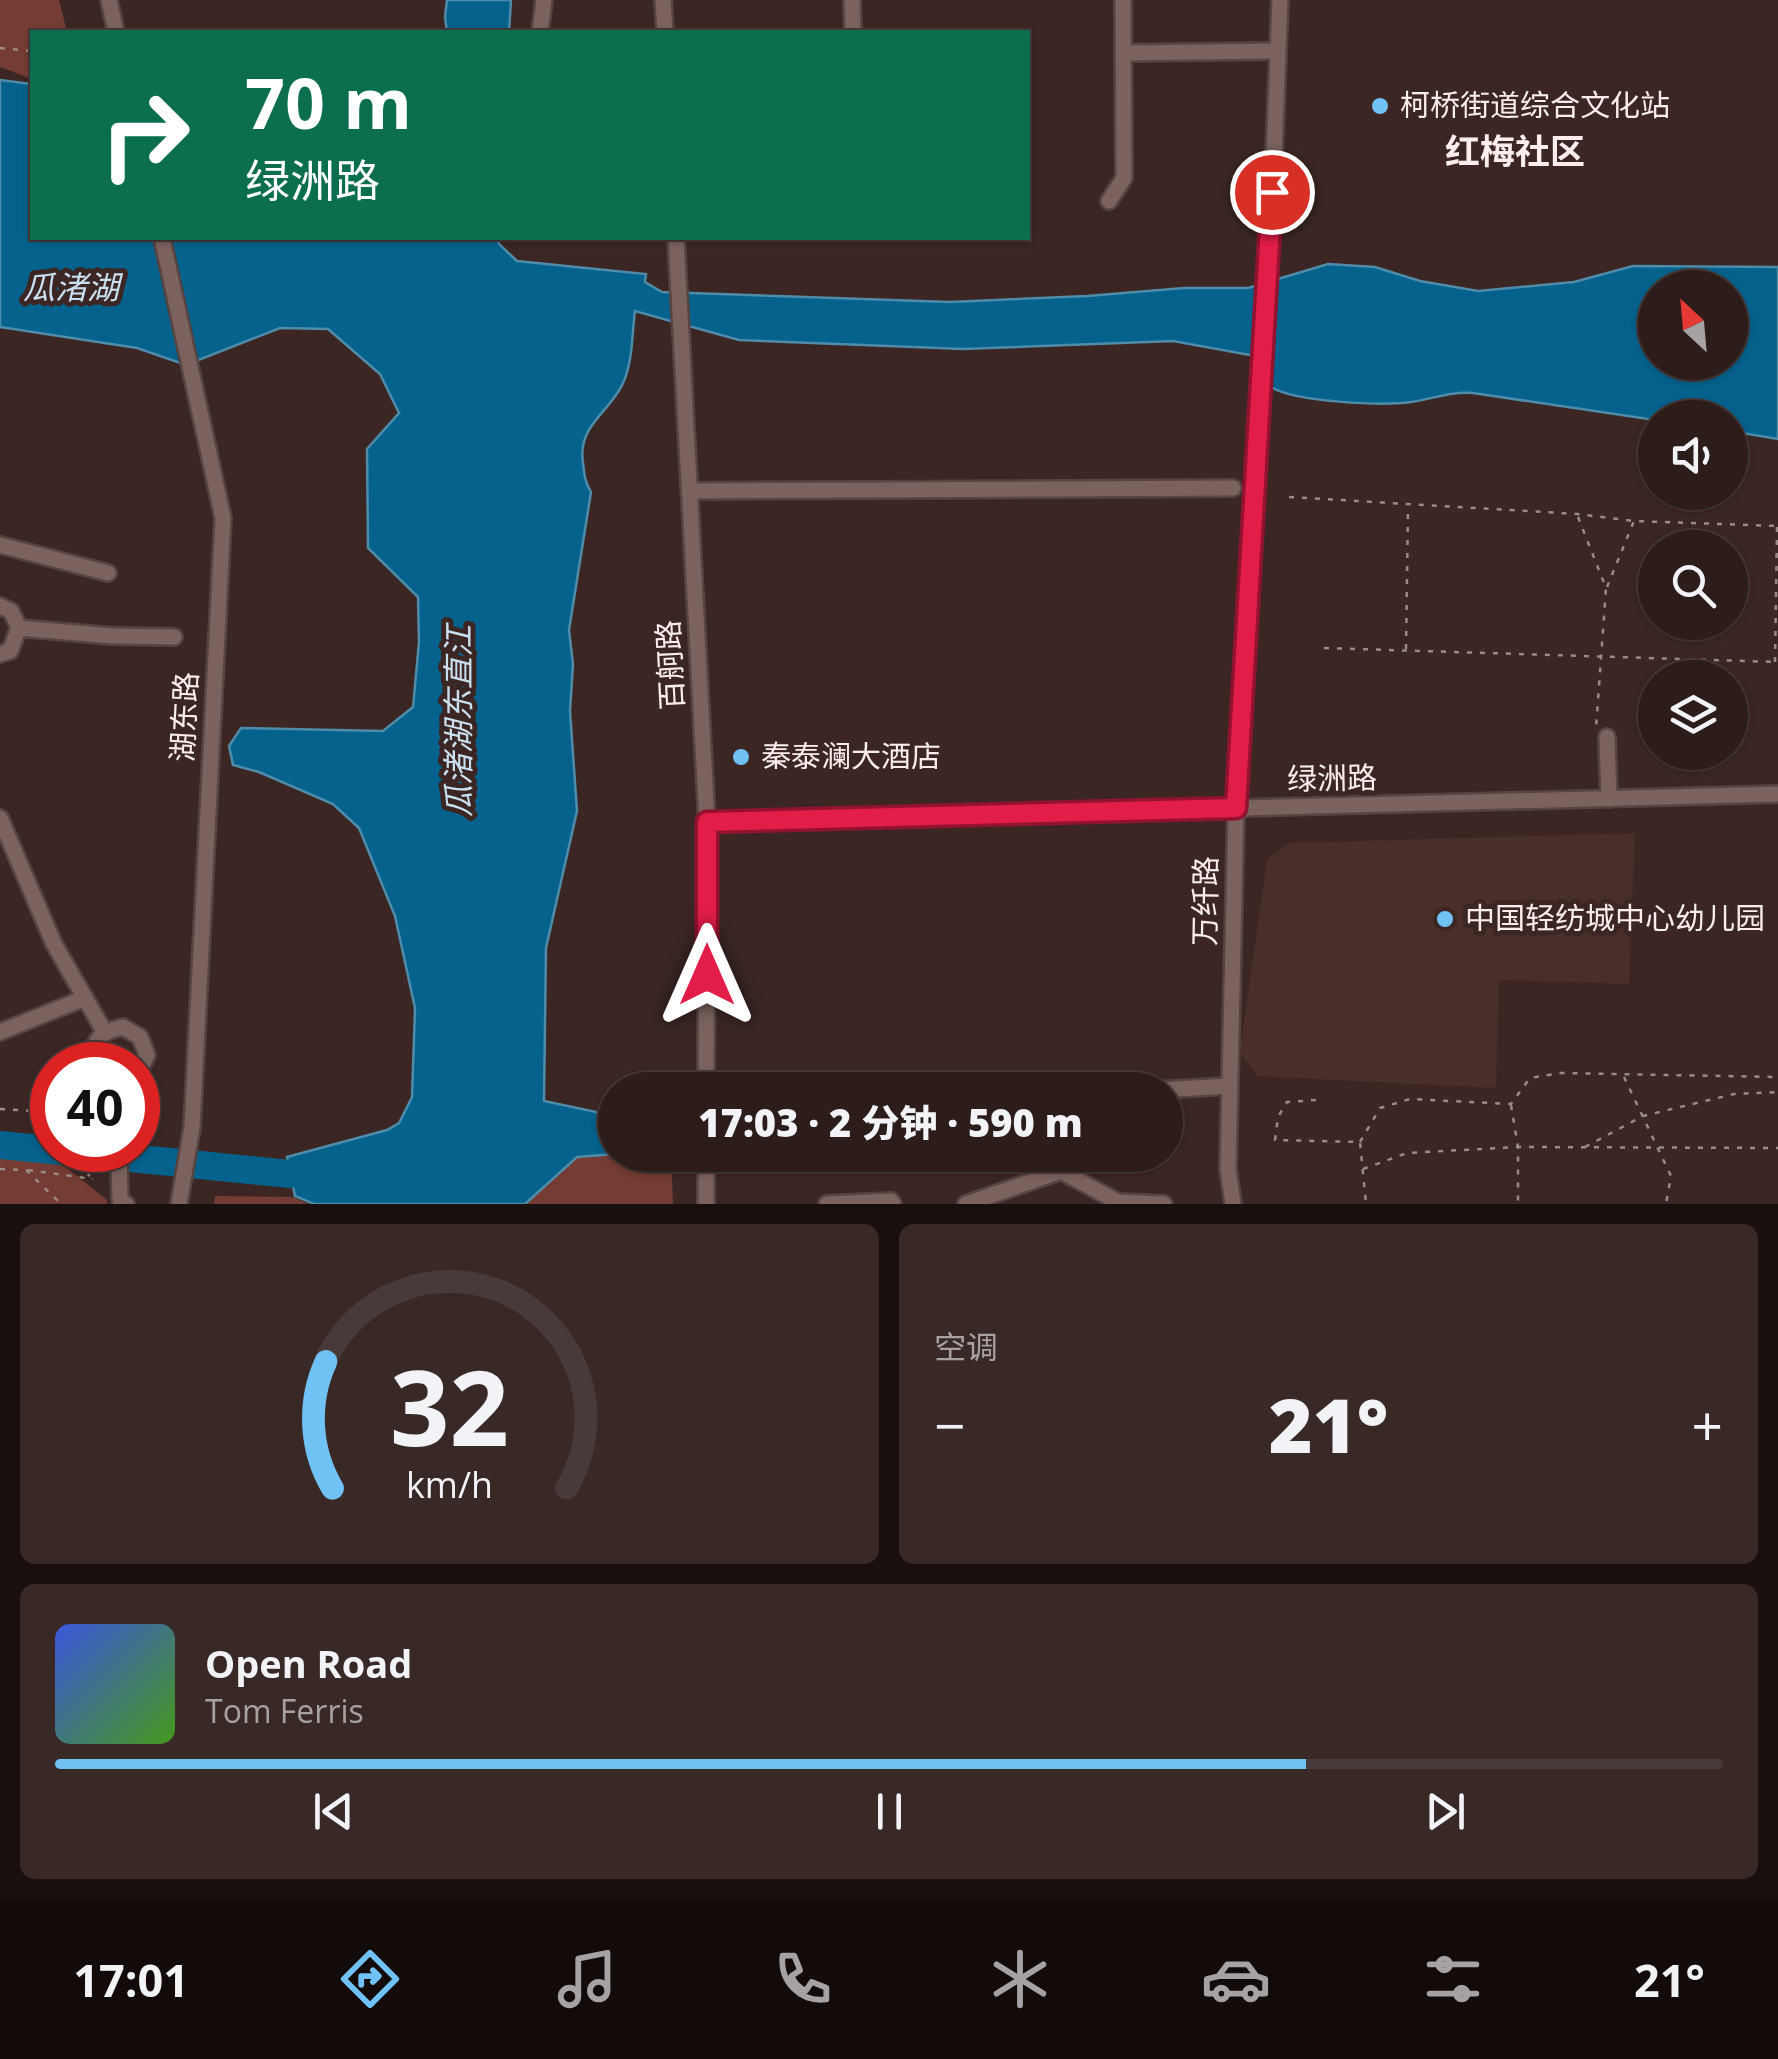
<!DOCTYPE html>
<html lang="zh">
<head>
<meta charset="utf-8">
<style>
	body { margin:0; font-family:"Open Sans","Noto Sans SC",sans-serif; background:#382927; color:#f1f3f6; height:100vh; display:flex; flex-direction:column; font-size:38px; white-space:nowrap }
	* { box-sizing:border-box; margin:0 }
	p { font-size:32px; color:#a6a1a2 }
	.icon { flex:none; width:55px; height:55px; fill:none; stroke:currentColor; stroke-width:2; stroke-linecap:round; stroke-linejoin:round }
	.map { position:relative; height:1204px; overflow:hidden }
	.sheet { display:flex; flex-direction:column; gap:20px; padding:20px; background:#180f0e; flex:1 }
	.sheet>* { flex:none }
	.hud { position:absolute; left:30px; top:30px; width:1000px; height:210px; border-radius:0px; box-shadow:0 2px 8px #0004,0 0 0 2px #483a39; background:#0b6e4f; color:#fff; overflow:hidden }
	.needle { width:65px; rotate:334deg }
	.controls { position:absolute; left:1638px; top:270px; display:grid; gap:20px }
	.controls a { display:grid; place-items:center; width:110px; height:110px; border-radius:50%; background:#2c1c1a; box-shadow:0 2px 8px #0004,0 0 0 2px #483a39; font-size:50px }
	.speed { position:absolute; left:30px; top:1042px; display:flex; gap:20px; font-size:50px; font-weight:700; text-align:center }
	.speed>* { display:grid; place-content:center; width:130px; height:130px; border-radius:50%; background:#2c1c1a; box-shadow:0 2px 8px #0004,0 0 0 2px #483a39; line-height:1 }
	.speed .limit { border:15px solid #d22; background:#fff; color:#111 }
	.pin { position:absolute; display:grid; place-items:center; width:85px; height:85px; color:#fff; margin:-42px; border:5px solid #fff; border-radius:50%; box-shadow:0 2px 10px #0007 }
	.me { position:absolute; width:110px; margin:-55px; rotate:0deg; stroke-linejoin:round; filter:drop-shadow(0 0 8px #0008) }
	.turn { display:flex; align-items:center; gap:35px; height:210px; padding:0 50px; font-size:45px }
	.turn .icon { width:130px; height:130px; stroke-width:2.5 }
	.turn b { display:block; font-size:70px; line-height:85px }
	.big { font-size:75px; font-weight:800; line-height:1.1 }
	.sheet .tile { flex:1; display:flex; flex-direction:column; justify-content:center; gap:15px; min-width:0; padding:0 35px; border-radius:15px; background:#382927 }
	.sheet .dial { align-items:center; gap:0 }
	.dial svg { height:260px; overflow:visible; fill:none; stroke:#483a39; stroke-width:7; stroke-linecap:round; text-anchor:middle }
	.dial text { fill:#f1f3f6; stroke:none }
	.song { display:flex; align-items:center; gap:30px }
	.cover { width:120px; height:120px; border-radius:15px; background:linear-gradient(135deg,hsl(230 70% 55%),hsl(100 70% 35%)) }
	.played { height:10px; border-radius:5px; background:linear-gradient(90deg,#70c1f4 75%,#483a39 75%) }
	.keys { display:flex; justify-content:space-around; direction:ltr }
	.heat { display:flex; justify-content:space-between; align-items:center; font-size:55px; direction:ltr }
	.sheet .tiles { flex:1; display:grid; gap:20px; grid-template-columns:1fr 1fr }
	.tile:last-child { grid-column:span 2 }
	.trip { position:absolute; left:598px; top:1072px; width:585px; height:100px; border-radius:50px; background:#2c1c1a; box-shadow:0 2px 8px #0004,0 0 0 2px #483a39; font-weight:800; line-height:100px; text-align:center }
	.tabs { display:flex; height:160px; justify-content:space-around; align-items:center; background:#120b0a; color:#a6a1a2 }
	.tabs .icon { width:70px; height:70px }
	.tabs .current { color:#70c1f4 }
	.tabs b { font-size:45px; color:#f1f3f6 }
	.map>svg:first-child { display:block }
</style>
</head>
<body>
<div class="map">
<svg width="1778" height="1204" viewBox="0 0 1778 1204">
	<rect width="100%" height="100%" fill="#3b2623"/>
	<!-- built -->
	<polygon fill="#4a2e29" points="1635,833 1629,984 1499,980 1496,1088 1257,1076 1240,1052 1267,859 1289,843"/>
	<!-- green -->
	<g fill="#753c33">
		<polygon points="0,0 59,0 67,32 32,32 32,79 0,67"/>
		<polygon points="615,1154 671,1155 673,1204 525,1204 577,1157"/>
		<polygon points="0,1158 63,1165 107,1200 107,1204 0,1204"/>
		<polygon points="215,1196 293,1197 308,1204 214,1204"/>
	</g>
	<!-- water -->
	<g fill="#05628d" stroke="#4f8ca9" stroke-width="2.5" fill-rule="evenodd">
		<polygon points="447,0 511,0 509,32 447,32 445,17"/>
		<path d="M 0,80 L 32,84 L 32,238 L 498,238 L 499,244 L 517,261 L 646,274 L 645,282 L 662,292 L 950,302 L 1087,296 L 1184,288 L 1248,288 L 1328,264 L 1375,267 L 1420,281 L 1478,291 L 1574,282 L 1633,266 L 1778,267 L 1778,439 L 1730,431 L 1730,418 L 1655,420 L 1473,393 C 1451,391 1433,399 1411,402 C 1382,406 1295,402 1271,387 L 1261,357 L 1173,341 L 963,349 L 739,340 L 635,311 C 632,332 633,359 624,381 C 612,411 577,425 583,462 C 584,473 585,483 591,492 L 569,630 L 573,664 L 570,711 L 577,811 L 546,948 L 544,1101 L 615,1116 L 615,1154 L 577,1157 L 525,1204 L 314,1204 L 295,1196 L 287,1157 L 387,1130 L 399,1123 L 412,1097 L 415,1008 L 395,916 L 359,828 L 333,804 L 259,772 L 233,765 L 229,746 L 241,728 L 383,731 L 413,707 L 419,642 L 418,597 L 368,548 L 367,449 L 399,413 L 380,374 L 328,329 L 280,328 L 186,365 L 137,348 L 0,327 ZM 1655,288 L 1730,288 L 1730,362 L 1655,362 Z"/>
	</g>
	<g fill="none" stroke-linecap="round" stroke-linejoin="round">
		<!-- river -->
		<polyline stroke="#05628d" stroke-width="28" points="0,1145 290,1174"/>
		<defs>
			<g id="minor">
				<polyline points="109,0 116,32"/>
				<polyline points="663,0 665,32"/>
				<polyline points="852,0 853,32"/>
				<polyline points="540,32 544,0"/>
				<polyline points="1124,53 1278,51"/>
				<polyline points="1109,201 1124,178 1123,0"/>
				<polyline points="162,238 223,518 192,1127 179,1204"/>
				<polyline points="676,238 707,822 706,1090"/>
				<polyline points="690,491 1233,488"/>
				<polyline points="0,545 108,573"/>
				<polyline points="0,606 11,611 19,628 10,651 0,654"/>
				<polyline points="19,628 113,636 174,637"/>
				<polyline points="1607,737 1609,799"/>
				<polyline points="0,818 54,944 104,1031"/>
				<polyline points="707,822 1778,794"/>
				<polyline points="0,1032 85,998"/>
				<path d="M 92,1065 C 92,1041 99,1032 123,1027 L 140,1037 L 147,1055 L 138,1074"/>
				<polyline points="1158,1090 1229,1086"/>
				<polyline points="119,1150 120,1200 126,1204"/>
				<polyline points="706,1204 706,1155"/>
				<polyline points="827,1204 891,1201 893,1204"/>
				<polyline points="966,1204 1061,1171 1118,1202 1164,1204"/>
				<polyline points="1233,1204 1228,1169 1236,808 1270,262 1280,0"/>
			</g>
		</defs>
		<!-- minor casing -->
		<use href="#minor" stroke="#554441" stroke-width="20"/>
		<!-- path -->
		<g stroke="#9c8a87" stroke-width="2.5" stroke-dasharray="5 8" stroke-linecap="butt">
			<polyline points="0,48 32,51"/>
			<polyline points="1289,497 1577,514 1634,521 1778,526"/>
			<polyline points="1578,517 1606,588 1596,728"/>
			<polyline points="1607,587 1634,521"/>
			<polyline points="1324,648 1778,662"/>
			<polyline points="1406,649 1408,507"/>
			<polyline points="1775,662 1777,527"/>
			<polyline points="1624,1077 1671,1176 1666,1204"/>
			<polyline points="1316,1100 1287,1102 1278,1117 1275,1140 1360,1142 1366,1204"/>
			<polyline points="1511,1105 1518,1147 1518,1204"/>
			<polyline points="0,1109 52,1112"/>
			<polyline points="1360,1142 1380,1108 1410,1099 1511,1104 1530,1078 1561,1073 1778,1077"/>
			<polyline points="1585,1147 1643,1116 1734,1094 1778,1092"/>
			<polyline points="83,1150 84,1171 90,1176"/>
			<polyline points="0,1169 26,1170 58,1201 55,1204"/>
			<polyline points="1363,1169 1407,1153 1518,1147 1778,1148"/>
			<polyline points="28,1170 93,1179"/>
		</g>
		<!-- minor -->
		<use href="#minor" stroke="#7b625e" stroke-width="15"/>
	</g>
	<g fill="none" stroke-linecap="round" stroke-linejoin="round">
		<defs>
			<polyline id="route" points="707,975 707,822 1236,808 1272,192"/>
		</defs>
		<!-- route casing -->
		<use href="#route" stroke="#92132f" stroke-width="25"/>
		<!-- route -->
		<use href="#route" stroke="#e11d48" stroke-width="18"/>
	</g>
	<!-- markers -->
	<g fill="#70c1f4" stroke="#3b2623" stroke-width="4">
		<circle cx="1380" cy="106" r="10"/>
		<circle cx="741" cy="757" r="10"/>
		<circle cx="1445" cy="919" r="10"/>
	</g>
	<g text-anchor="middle" stroke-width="10" stroke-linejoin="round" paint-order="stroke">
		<!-- poi labels -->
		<g font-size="30" fill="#fbedea" stroke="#3b2623" text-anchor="start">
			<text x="1400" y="116">柯桥街道综合文化站</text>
			<text x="761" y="767">秦泰澜大酒店</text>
			<text x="1465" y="929">中国轻纺城中心幼儿园</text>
		</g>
		<!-- street labels -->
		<g font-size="30" fill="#fbedea" stroke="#3b2623">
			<text transform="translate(671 665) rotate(-93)" y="10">百舸路</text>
			<text transform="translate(185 717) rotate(-87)" y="10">湖东路</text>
			<text transform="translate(1332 779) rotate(-1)" y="10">绿洲路</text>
			<text transform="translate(1206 901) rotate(-89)" y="10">万纤路</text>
		</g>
		<!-- water labels -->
		<g font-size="32" font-style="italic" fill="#cae0f0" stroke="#3b2623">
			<text x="71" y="299">瓜渚湖</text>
			<text transform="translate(459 721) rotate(-90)" y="11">瓜渚湖东直江</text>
		</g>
		<!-- quarter labels -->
		<g font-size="35" font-weight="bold" fill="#fbedea" stroke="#3b2623">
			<text x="1515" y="164">红梅社区</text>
		</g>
	</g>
</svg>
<div class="controls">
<a><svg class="needle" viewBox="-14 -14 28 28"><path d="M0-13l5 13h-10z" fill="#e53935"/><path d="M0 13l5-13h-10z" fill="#a6a1a2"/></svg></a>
<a><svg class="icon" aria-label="sound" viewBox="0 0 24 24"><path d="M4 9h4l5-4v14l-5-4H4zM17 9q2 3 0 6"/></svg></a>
<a><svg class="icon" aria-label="search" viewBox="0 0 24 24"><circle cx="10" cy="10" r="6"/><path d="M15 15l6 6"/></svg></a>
<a><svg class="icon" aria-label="layers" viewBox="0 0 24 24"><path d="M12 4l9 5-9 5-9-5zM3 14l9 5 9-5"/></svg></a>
</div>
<div class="speed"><div class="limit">40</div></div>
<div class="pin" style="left:1272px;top:192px;background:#d93025"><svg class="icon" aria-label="arrive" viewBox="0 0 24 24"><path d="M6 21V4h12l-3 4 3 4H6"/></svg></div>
<svg class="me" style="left:707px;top:975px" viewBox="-20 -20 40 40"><path d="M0-17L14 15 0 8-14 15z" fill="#e11d48" stroke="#fff" stroke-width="4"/></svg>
<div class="trip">17:03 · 2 分钟 · 590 m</div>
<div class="hud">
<div class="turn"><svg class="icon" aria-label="right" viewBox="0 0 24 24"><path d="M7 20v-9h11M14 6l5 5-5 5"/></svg><div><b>70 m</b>绿洲路</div></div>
</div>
</div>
<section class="sheet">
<div class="tiles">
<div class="tile dial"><svg viewBox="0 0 100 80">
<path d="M14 69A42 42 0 1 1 86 69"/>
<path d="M14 69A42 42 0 0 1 12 30" stroke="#70c1f4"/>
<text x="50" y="56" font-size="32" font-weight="700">32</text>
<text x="50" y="72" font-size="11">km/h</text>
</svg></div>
<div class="tile"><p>空调</p>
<div class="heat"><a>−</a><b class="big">21°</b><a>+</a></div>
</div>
<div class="tile">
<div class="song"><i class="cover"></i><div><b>Open Road</b><p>Tom Ferris</p></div></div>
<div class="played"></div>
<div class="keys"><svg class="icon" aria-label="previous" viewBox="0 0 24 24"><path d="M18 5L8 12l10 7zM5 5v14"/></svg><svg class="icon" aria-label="pause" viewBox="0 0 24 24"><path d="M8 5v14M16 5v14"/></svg><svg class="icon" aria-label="next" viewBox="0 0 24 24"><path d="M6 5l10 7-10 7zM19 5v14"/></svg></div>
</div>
</div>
</section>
<nav class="tabs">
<b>17:01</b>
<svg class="icon current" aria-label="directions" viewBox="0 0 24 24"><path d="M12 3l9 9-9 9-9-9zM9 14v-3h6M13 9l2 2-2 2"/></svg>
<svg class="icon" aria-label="music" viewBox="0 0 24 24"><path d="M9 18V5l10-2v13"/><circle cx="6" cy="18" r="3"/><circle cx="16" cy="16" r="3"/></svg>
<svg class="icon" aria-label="phone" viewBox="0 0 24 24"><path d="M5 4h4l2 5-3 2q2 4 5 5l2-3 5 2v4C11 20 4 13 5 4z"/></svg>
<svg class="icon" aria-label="climate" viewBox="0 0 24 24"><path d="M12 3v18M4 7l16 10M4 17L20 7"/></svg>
<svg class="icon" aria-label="car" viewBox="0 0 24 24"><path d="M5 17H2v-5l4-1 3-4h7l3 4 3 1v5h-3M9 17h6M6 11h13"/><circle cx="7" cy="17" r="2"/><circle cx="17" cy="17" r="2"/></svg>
<svg class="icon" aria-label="filters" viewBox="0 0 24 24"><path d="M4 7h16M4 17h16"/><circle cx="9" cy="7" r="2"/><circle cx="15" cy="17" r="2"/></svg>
<b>21°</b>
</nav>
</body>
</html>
